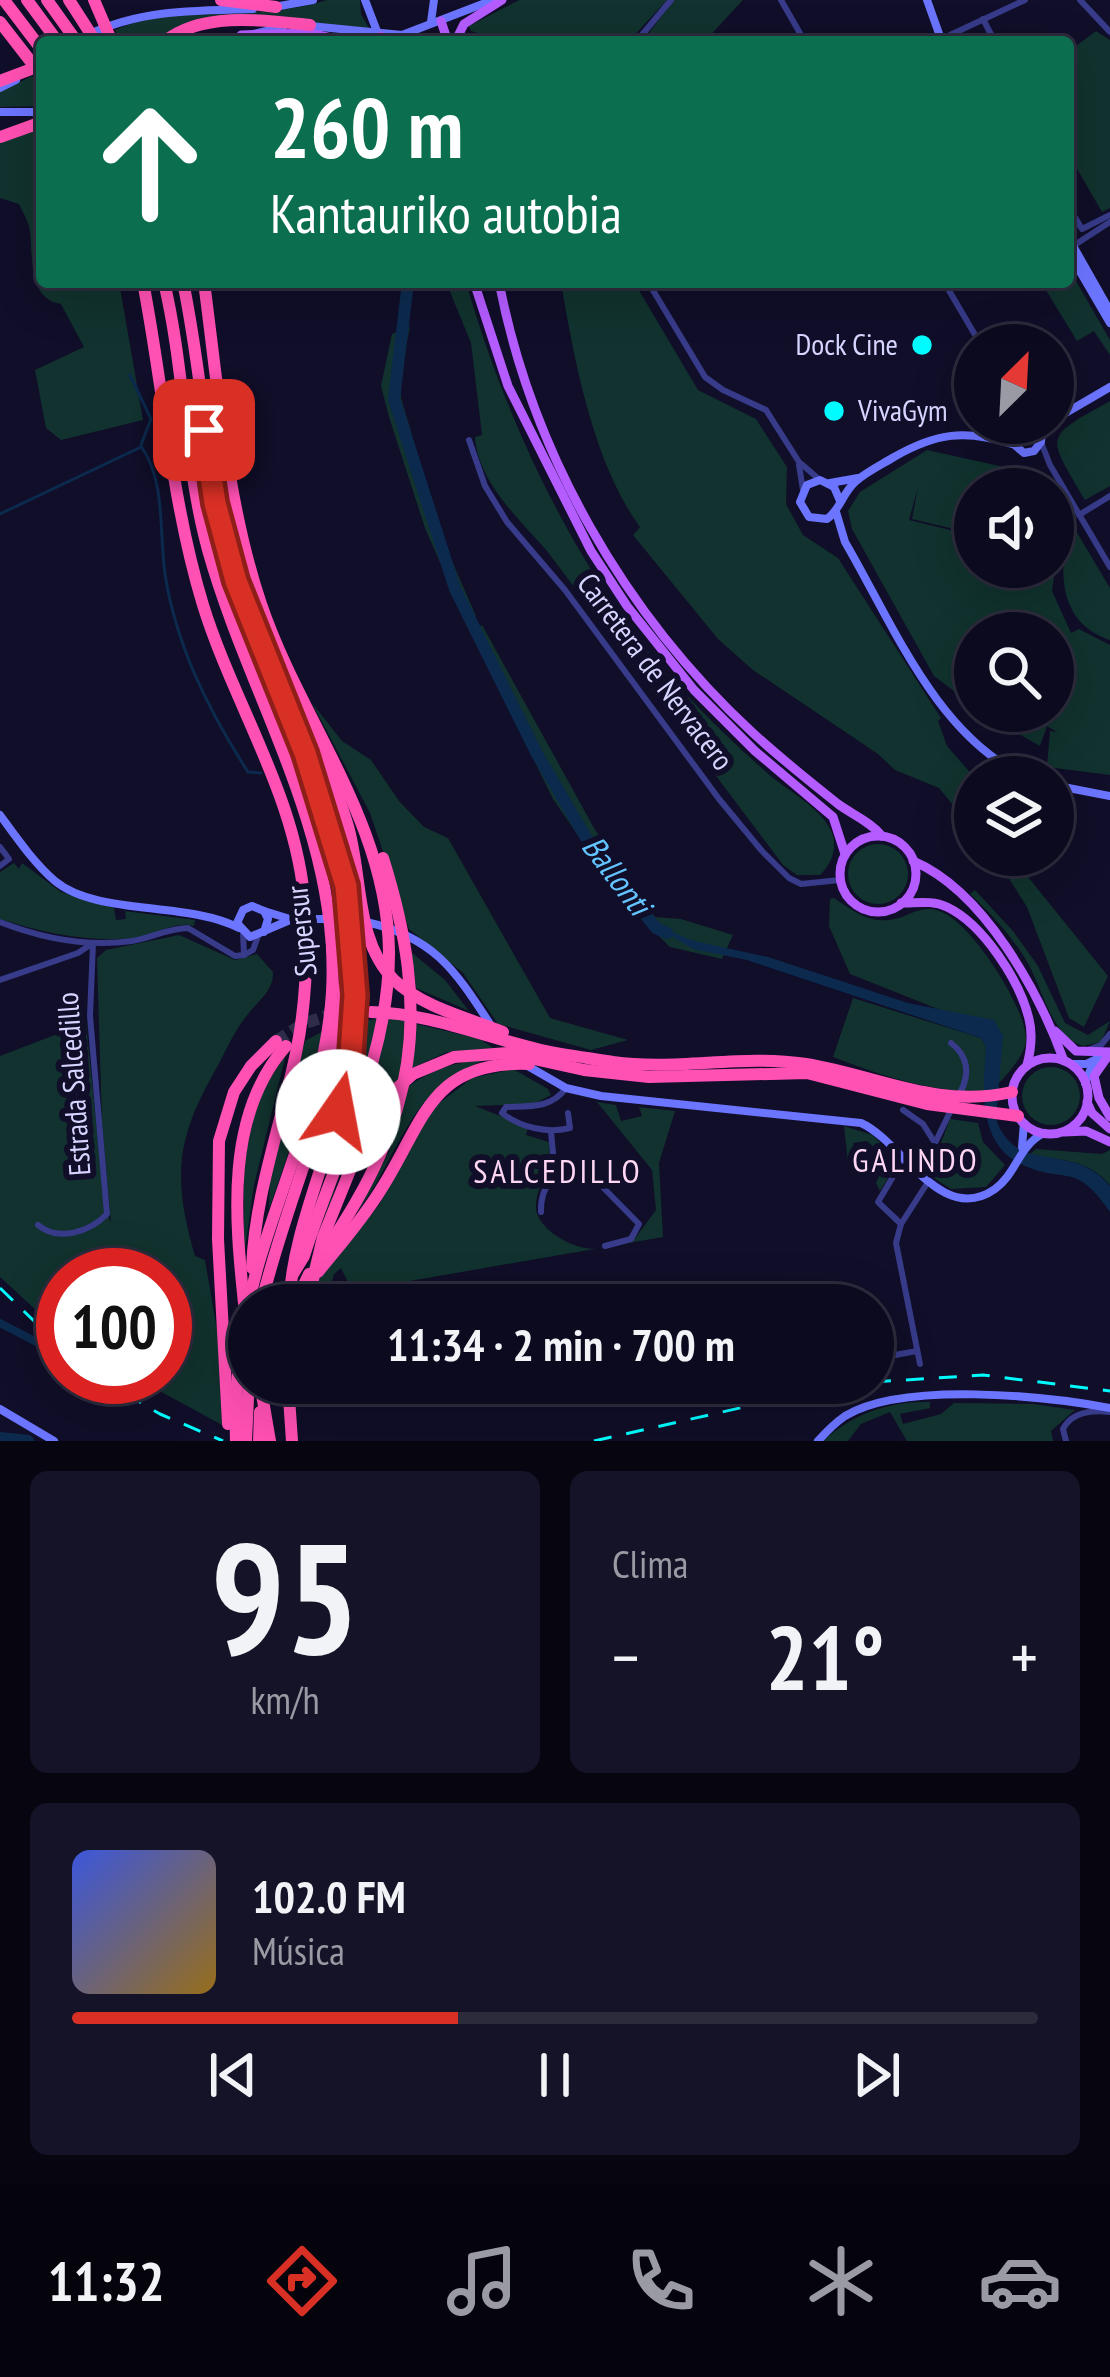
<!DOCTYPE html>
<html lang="es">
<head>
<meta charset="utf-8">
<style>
	body { margin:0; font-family:"PT Sans Narrow",sans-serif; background:#151327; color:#f1f3f6; height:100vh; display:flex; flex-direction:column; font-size:45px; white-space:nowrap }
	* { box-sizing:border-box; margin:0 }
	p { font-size:39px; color:#9a9aa4 }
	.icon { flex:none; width:66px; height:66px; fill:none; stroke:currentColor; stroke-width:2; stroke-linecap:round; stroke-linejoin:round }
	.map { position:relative; height:1441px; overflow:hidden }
	.panel { display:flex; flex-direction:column; gap:30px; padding:30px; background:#070610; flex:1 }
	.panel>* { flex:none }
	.hud { position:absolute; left:36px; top:36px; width:1038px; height:252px; border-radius:12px; box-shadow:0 12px 48px #0002,0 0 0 3px #2c2b3c; background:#0b6e4f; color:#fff; overflow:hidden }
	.needle { width:78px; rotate:24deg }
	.controls { position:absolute; left:954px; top:324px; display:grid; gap:24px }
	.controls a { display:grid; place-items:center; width:120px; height:120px; border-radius:50%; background:#0c0a1e; box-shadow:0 12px 48px #0002,0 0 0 3px #2c2b3c; font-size:60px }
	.speed { position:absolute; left:36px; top:1248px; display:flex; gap:24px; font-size:60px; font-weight:700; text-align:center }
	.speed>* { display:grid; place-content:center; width:156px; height:156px; border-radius:50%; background:#0c0a1e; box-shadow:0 12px 48px #0002,0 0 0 3px #2c2b3c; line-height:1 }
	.speed .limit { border:18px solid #d22; background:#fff; color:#111 }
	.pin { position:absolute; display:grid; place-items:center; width:102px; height:102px; color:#fff; margin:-51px; border-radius:24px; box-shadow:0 6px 18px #0006 }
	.me { position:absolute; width:132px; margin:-66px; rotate:12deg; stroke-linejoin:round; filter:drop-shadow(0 0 9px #0008) }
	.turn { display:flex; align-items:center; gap:42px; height:252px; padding:0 36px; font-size:54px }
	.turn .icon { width:156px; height:156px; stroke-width:2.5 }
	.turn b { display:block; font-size:84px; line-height:102px }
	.big { font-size:90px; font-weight:700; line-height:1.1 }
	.panel .widget { flex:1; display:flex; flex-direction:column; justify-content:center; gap:18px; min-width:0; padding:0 42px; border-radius:18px; background:#151327 }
	.panel .dial { align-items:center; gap:0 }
	.dial b { font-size:156px; line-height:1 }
	.song { display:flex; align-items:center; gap:36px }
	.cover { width:144px; height:144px; border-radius:18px; background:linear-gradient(135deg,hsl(230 70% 55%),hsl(40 70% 35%)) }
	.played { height:12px; border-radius:6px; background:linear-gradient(90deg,#d93025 40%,#2c2b3c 40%) }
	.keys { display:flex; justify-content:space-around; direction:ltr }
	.heat { display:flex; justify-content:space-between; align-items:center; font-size:66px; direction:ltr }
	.panel .tiles { flex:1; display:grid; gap:30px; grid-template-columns:1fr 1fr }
	.widget:last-child { grid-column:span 2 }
	.trip { position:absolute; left:228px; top:1284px; width:666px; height:120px; border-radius:60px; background:#0c0a1e; box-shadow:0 12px 48px #0002,0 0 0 3px #2c2b3c; font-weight:700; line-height:120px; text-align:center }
	.tab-bar { display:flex; height:192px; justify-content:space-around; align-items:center; background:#05040c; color:#9a9aa4 }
	.tab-bar .icon { width:84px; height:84px }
	.tab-bar .on { color:#d93025 }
	.tab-bar b { font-size:54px; color:#f1f3f6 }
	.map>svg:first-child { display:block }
</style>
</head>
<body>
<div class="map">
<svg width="1110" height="1441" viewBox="0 0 1110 1441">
	<rect width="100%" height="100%" fill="#100e28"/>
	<!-- green -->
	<g fill="#11322e">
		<path d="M 327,0 L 360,0 L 361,14 L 369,28 L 260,18 L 173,29 L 157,42 L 120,42 L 115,30 C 182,1 257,23 327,0 Z"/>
		<polygon points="519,0 667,0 628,42 479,42 481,34 471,31 469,26"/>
		<polygon points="674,0 743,0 704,42 642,42"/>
		<polygon points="1096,31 1110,40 1110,208 1102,212 1068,153 1068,52"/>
		<polygon points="32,76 42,91 42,106 0,107 0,92"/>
		<path d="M 42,127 L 42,282 L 119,282 L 143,420 L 61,440 L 46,428 L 35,370 L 84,347 L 61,304 C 28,299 33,258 30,231 C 29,223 23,212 19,204 L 0,198 L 0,140 Z"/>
		<polygon points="1068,267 1110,340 1110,355 1094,331 1077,341 1041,282 1068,282"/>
		<path d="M 446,282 L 466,282 C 508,429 584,589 692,701 C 715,725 740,749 765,771 C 785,790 822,807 832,833 C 838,849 831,864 820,875 L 797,875 L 783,865 L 547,551 C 519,519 478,482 475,437 L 482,435 L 471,343 Z"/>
		<path d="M 561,282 L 634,282 L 698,390 L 756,419 L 787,467 L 786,504 L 803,535 L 838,558 L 941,718 L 938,721 L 947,746 L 975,778 L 975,832 L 939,788 L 895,770 L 878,754 L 753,670 L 718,639 L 633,535 L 640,527 C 593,463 574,359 561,282 Z"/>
		<polygon points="410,327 400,375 401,398 444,543 476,616 466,622 425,528 389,417 381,386 392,334"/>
		<path d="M 1110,401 L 1110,486 L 1085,500 C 1047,434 1042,439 1110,401 Z"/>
		<polygon points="927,450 1004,467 1039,470 1045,480 1043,489 975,489 975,534 912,519 918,487 909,520 975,536 975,567 1053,567 1053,535 1058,548 1052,591 1071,633 1079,629 1110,645 1110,775 1047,767 1050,731 1057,732 1047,726 1040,746 997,722 984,711 1053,711 1053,633 975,633 975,707 934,676 852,529 848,511 860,492"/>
		<path d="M 1076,531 L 1110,588 L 1110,640 C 1063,625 1058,580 1067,537 Z"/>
		<polygon points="482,625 594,828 655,917 681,919 733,935 722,959 670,947 624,902 553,799 471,632"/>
		<polygon points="312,703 342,741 371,760 399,801 424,827 448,838 550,1018 628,1040 591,1050 498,1024 463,973 409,929 370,813"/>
		<circle cx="878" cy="874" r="30"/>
		<polygon points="994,855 1020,855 1028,877 1108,976 1084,1027 1069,1018 1027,907"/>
		<path d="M 14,863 L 19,869 L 22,863 L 61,892 L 114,908 L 116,920 L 126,919 L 125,911 L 195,920 L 194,926 C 173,921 161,933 140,937 C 95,944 43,933 0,919 L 0,872 Z"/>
		<path d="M 975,890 L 1013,931 L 1038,966 L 1065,1023 L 1088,1035 L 1110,1021 L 1101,1042 L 1083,1046 C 1050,1036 1043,987 1026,960 C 1011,935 991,914 970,894 Z"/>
		<path d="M 834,898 C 856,913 873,927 902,917 C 915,912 925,906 939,911 C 969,919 1028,1009 1026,1041 C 1024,1057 1006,1076 995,1087 L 993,1045 L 983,1022 L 948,1013 L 850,974 L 829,926 L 830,899 Z"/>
		<path d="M 179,935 L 235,960 L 257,954 L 273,972 C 274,992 256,1002 245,1018 C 233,1033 226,1051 217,1067 C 176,1139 172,1176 195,1256 L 205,1260 L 217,1330 L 222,1425 L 134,1377 L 165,1377 L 165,1275 L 71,1275 L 63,1266 L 67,1275 L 63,1275 L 63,1335 L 0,1277 L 0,1056 L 86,1023 L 105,1208 L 111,1223 L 102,1123 L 97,958 L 106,950 Z"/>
		<polygon points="411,952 445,980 469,1011 416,988"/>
		<path d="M 853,998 L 981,1038 L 986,1047 L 985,1091 C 931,1093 883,1076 833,1057 Z"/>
		<path d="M 388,1018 L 408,1020 L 402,1077 C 362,1107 342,1163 329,1209 C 322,1231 320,1254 307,1272 Z"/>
		<polygon points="378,1019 366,1066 339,1135 361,1021"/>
		<polygon points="416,1024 480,1039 493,1048 447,1052 412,1068"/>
		<polygon points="323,1031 308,1096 269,1209 270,1174 305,1041"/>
		<polygon points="286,1054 254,1185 244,1256 244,1163 258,1098"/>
		<path d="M 485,1060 C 406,1090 402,1153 356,1214 L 389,1152 L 409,1086 C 432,1070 456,1061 485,1060 Z"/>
		<circle cx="1051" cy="1096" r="29"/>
		<path d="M 513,1069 L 548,1089 L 551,1095 L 534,1104 L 475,1106 L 528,1127 L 526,1135 L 549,1142 C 553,1177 536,1182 536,1207 C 536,1227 567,1245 585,1248 C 599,1251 619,1243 633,1241 L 656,1210 L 652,1170 L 597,1102 L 616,1105 L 621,1121 L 642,1116 L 639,1107 L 675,1111 L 659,1163 L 663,1237 L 404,1282 L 358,1303 L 341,1268 L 334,1274 L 325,1305 L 313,1305 L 318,1281 L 379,1205 L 433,1108 L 472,1078 Z"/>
		<polygon points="950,1119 978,1123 983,1142 1005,1165 986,1187 951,1189 929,1175"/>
		<polygon points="844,1126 872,1135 899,1160 880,1191 876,1183 887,1159 867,1141 853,1143 857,1161 848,1162"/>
		<path d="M 1036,1149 L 1102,1154 L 1110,1150 L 1110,1185 C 1088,1159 1061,1160 1029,1155 Z"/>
		<path d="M 930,1402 L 930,1408 L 900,1414 L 903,1424 L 941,1414 L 954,1403 L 1033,1404 L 1075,1410 L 1051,1431 L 1053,1441 L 907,1441 L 890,1412 L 861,1424 L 848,1441 L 823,1441 C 854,1413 889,1401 930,1402 Z"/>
	</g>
	<!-- water -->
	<path fill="#0c2a4e" d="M 654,925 L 694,941 L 768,957 L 908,1003 L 994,1020 L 1003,1036 L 996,1119 C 1017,1178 1072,1139 1110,1186 L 1110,1212 C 1074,1160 1067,1185 1023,1165 C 977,1145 983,1088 986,1047 L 981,1038 L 747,960 L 693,949 Z"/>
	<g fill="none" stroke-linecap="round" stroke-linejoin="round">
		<!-- stream -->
		<g stroke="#0c2a4e" stroke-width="3">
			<polyline points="130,375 151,419 141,445"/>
			<path d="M 141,446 C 166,482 159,532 165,574 C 176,646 209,711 248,772 L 261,773"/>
			<polyline points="0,514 139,448"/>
		</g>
		<!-- canal -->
		<polyline stroke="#0c2a4e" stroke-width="8" points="0,1323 46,1347 63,1362"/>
		<!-- river -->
		<g stroke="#0c2a4e" stroke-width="12">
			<polyline points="408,282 394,399 455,589 536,752 595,853 656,928 667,933"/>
			<polyline points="0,1438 28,1441"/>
		</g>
		<!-- highway-tunnel -->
		<polyline stroke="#2e2c48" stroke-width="12" stroke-dasharray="12 6" stroke-linecap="butt" points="276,1041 303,1024 335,1013"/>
		<!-- street -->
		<g stroke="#373b89" stroke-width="6">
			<polyline points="781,0 805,42"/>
			<polyline points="1080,0 1110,32"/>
			<polyline points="983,19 995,42"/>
			<polyline points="950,35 1025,0"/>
			<polyline points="636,42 671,0"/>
			<polyline points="1068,206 1082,229 1110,215"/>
			<polyline points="1073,246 1110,222"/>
			<polyline points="648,282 705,377 723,390 766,410 799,462 820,480"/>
			<polyline points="944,282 981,345"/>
			<polyline points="469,440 485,486 507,522 565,590 719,799 762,851 789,878 801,884 840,880"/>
			<polyline points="1041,442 1050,465 1110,567"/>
			<polyline points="799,465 803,490"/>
			<polyline points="1079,515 1110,496"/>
			<polyline points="0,847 9,859 0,866"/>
			<path d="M 0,922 C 41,938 88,947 132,941 C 151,938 169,928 188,928 L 235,956 L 244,955"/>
			<polyline points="243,933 244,955"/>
			<polyline points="244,955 253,950 258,936"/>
			<polyline points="0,980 78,953 93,943"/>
			<path d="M 951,1043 C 969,1057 970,1074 960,1093"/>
			<polyline points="1090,1049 1101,1045 1110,1034"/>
			<path d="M 566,1088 C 551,1109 529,1106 506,1107 L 502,1113 C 520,1127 547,1134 570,1128 L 568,1113"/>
			<polyline points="903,1110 923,1124 935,1143 923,1177"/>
			<polyline points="551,1132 555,1174"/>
			<polyline points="935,1143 951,1110"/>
			<path d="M 541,1212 C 540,1183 556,1174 580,1164 L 639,1224 L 631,1239 L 605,1246"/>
			<polyline points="901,1224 878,1202 904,1158"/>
			<path d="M 38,1225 C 58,1242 90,1232 107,1214 L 90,1016 L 93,943"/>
			<polyline points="873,1359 917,1351"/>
			<polyline points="920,1364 896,1243 901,1224 928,1182"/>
			<path d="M 1066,1441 L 1063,1429 C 1072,1412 1092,1410 1110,1412"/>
		</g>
		<!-- secondary -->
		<g stroke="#6c75ff" stroke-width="8">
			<polyline points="365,0 378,34"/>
			<polyline points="927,0 942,42"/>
			<polyline points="274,7 313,0"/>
			<polyline points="431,22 434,0"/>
			<polyline points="310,26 402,35 493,0"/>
			<polyline points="950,38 952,42"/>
			<path d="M 76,41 C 134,9 189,11 253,9"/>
			<polyline points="219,42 283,27"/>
			<polyline points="0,88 16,80"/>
			<polyline points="0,112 42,112"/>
			<polyline points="1068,237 1110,311"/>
			<polyline points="1068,251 1110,323"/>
			<polyline points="1016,423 1010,441 1024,453 1034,451 1041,442 1042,430 1036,423"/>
			<polyline points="1043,435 1057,418 1110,387"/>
			<polyline points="830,483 858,478"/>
			<path d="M 840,501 L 834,487 L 820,480 L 807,485 L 800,502 L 809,517 L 827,519 C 840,510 842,494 855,482 C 866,472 881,465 894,457 C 936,433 965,429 1012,444"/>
			<path d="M 836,512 L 845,542 C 893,624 936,735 1026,777"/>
			<polyline points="1053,785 1110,796"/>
			<path d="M 0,815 C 16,837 34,863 55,881 C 97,916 187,901 239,928"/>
			<polyline points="264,911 290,919 346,919"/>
			<path d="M 366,922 C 435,937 456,972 492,1027"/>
			<polyline points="264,932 268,919 264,911 252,906 243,910 237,923 250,937 290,920"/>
			<polyline points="1071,1064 1086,1064 1109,1053"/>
			<path d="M 526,1065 L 566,1088 L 601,1096 L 861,1123 C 902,1141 941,1227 995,1189 C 1017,1173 1018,1146 1044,1133"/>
			<polyline points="1085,1083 1092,1066 1100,1060"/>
			<polyline points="1022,1147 1024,1123"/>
			<polyline points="0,1409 54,1441"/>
			<path d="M 818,1441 C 826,1432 835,1423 845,1416 C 903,1381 1045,1396 1110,1408"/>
		</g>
		<!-- primary -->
		<g stroke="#b45cff" stroke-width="9">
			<polyline points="441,21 448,42"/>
			<polyline points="241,35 310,33 348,42"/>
			<polyline points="381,36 385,42"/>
			<polyline points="455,42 464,24 502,0"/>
			<polyline points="474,282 508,386 591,551 627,606 694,690 755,751 833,817 845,854"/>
			<path d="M 499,282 C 532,453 625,615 753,733 C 780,758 809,781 838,804 C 853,815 871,822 882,836"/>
			<circle cx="878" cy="874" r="38"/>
			<path d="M 913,861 C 984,891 1039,992 1064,1061"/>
			<path d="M 901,903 C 918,903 932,900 947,907 C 983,924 1020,981 1029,1019 C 1033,1035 1031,1050 1027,1065"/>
			<polyline points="1055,1031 1076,1051 1110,1052"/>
			<polyline points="1110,1053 1094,1076 1099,1098 1110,1117"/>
			<circle cx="1050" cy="1096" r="38"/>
			<polyline points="1087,1102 1092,1113 1110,1129"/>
			<polyline points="1064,1132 1086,1131 1110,1142"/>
		</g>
		<!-- highway -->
		<g stroke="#ff50b3" stroke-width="12">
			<polyline points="4,0 42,50"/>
			<polyline points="27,0 58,42"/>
			<polyline points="47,0 77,42"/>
			<polyline points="69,0 96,42"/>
			<polyline points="94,0 112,42"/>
			<polyline points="221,0 276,7"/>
			<polyline points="0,22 42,76"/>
			<path d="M 164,42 C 201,11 265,20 310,25"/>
			<polyline points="0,81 34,68"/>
			<polyline points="0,137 42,122"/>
			<path d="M 143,282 C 164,390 171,500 203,605 C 235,708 298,798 305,908 C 308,957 306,1005 296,1053 C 281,1125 255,1193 252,1268"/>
			<path d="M 164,282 C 185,370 184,462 208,550 C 249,697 341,834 332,992 C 326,1088 286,1171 259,1262 C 242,1321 234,1380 236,1441"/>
			<path d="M 183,282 C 204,381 206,481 235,578 C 253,640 284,696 306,756 C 334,829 349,910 344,988 C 337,1100 286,1198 261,1305"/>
			<path d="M 204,282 C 218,387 227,504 261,604 C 301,722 387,821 389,951 C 390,1057 335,1157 304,1256 L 293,1274"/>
			<path d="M 292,705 C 314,742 335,782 347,823 C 363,874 354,940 394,980 C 422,1007 468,1018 503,1032"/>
			<path d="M 371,1012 C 430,1013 484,1037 541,1050 C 564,1055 589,1058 613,1062 C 677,1071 742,1054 806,1064 C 879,1076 936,1109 1012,1092"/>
			<path d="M 324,1252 C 418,1117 432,1014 383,858"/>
			<path d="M 318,1272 C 339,1246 362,1220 380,1191 C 424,1123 429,1060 529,1064"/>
			<path d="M 244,1303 C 235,1218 225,1115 286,1046"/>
			<path d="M 289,1305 C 292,1239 320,1178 337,1115 C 358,1041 366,949 342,875"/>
			<polyline points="294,1305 309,1274"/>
			<polyline points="307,1305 323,1237 370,1121 386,1098 413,1074 454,1057 508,1053 584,1070 649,1077 807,1073 927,1104 1018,1116"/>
			<polyline points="260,1383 270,1441"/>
			<polyline points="288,1383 292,1441"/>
			<polyline points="228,1424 218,1239 219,1141 234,1092 251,1066 276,1041"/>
			<polyline points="246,1441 249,1377"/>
			<polyline points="259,1441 260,1412"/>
		</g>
		<!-- rail -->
		<g stroke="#01fcff" stroke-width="3" stroke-dasharray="18 15" stroke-linecap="butt">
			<polyline points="0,1288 63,1349"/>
			<polyline points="97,1377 160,1414 223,1441"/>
			<polyline points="873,1382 983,1375 1110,1391"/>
			<polyline points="594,1441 806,1393 869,1383"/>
		</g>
	</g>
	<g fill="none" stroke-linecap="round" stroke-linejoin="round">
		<defs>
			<polyline id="route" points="204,430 215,503 236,581 305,753 346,886 355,995 351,1055 338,1112"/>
		</defs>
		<!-- route casing -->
		<use href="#route" stroke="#8d1f18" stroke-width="30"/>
		<!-- route -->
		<use href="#route" stroke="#d93025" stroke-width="21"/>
	</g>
	<!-- markers -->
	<g fill="#01fcff" stroke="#100e28" stroke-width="4.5">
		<circle cx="922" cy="345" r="12"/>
		<circle cx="834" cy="411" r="12"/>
	</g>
	<g text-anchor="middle" stroke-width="12" stroke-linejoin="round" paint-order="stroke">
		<!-- poi labels -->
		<g font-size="30" fill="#d6d5ff" stroke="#100e28" text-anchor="end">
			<text x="898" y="355">Dock Cine</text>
			<text x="858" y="421" text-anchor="start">VivaGym</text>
		</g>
		<!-- street labels -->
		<g font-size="30" fill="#d6d5ff" stroke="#100e28">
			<text transform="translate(655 672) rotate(53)" y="10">Carretera de Nervacero</text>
			<text transform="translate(302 931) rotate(-96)" y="10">Supersur</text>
			<text transform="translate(74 1084) rotate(-94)" y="10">Estrada Salcedillo</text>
		</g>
		<!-- water labels -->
		<g font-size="33" font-style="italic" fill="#63c4ff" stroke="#100e28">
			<text transform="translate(617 875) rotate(53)" y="12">Ballonti</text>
		</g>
		<!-- neighbourhood labels -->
		<g font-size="33" letter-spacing="3" fill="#ffd7f4" stroke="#100e28">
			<text x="916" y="1172">GALINDO</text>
			<text x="558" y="1183">SALCEDILLO</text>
		</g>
	</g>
</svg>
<div class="controls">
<a><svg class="needle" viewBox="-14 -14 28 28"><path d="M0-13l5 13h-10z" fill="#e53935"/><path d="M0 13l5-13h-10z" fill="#9a9aa4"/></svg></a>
<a><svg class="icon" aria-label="sound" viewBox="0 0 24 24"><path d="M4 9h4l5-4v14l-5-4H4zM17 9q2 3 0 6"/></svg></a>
<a><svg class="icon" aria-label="search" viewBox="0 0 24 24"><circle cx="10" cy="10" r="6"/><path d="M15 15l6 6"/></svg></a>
<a><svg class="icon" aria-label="layers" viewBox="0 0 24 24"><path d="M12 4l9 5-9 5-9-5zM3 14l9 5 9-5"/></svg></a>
</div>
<div class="speed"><div class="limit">100</div></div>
<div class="pin" style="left:204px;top:430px;background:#d93025"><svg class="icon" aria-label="arrive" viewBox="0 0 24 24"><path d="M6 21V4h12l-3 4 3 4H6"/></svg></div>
<svg class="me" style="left:338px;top:1112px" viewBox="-20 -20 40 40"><circle r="19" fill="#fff"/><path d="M0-13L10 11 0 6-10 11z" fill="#d93025"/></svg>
<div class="trip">11:34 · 2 min · 700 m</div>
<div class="hud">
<div class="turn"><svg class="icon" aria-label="ahead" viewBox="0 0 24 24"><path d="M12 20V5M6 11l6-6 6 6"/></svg><div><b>260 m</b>Kantauriko autobia</div></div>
</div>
</div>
<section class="panel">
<div class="tiles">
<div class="widget dial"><b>95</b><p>km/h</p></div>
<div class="widget"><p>Clima</p>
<div class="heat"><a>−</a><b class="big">21°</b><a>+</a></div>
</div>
<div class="widget">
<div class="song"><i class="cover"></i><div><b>102.0 FM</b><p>Música</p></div></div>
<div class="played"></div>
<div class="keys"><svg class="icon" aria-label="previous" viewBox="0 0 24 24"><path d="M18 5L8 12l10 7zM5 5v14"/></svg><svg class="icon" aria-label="pause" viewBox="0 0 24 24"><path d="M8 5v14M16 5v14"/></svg><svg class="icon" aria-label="next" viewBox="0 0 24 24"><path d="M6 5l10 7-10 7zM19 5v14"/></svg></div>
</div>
</div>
</section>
<nav class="tab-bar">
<b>11:32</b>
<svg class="icon on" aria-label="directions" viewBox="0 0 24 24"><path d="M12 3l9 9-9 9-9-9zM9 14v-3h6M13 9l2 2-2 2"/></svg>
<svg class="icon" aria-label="music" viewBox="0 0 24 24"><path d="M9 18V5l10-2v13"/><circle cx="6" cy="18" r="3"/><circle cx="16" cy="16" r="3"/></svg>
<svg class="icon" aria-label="phone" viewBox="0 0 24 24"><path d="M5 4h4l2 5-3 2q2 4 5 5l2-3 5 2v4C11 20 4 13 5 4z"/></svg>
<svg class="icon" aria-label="climate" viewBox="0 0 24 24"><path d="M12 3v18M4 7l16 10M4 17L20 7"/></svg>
<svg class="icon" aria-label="car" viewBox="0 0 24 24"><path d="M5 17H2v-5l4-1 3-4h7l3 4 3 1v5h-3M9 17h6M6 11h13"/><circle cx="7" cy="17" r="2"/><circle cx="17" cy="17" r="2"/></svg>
</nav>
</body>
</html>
